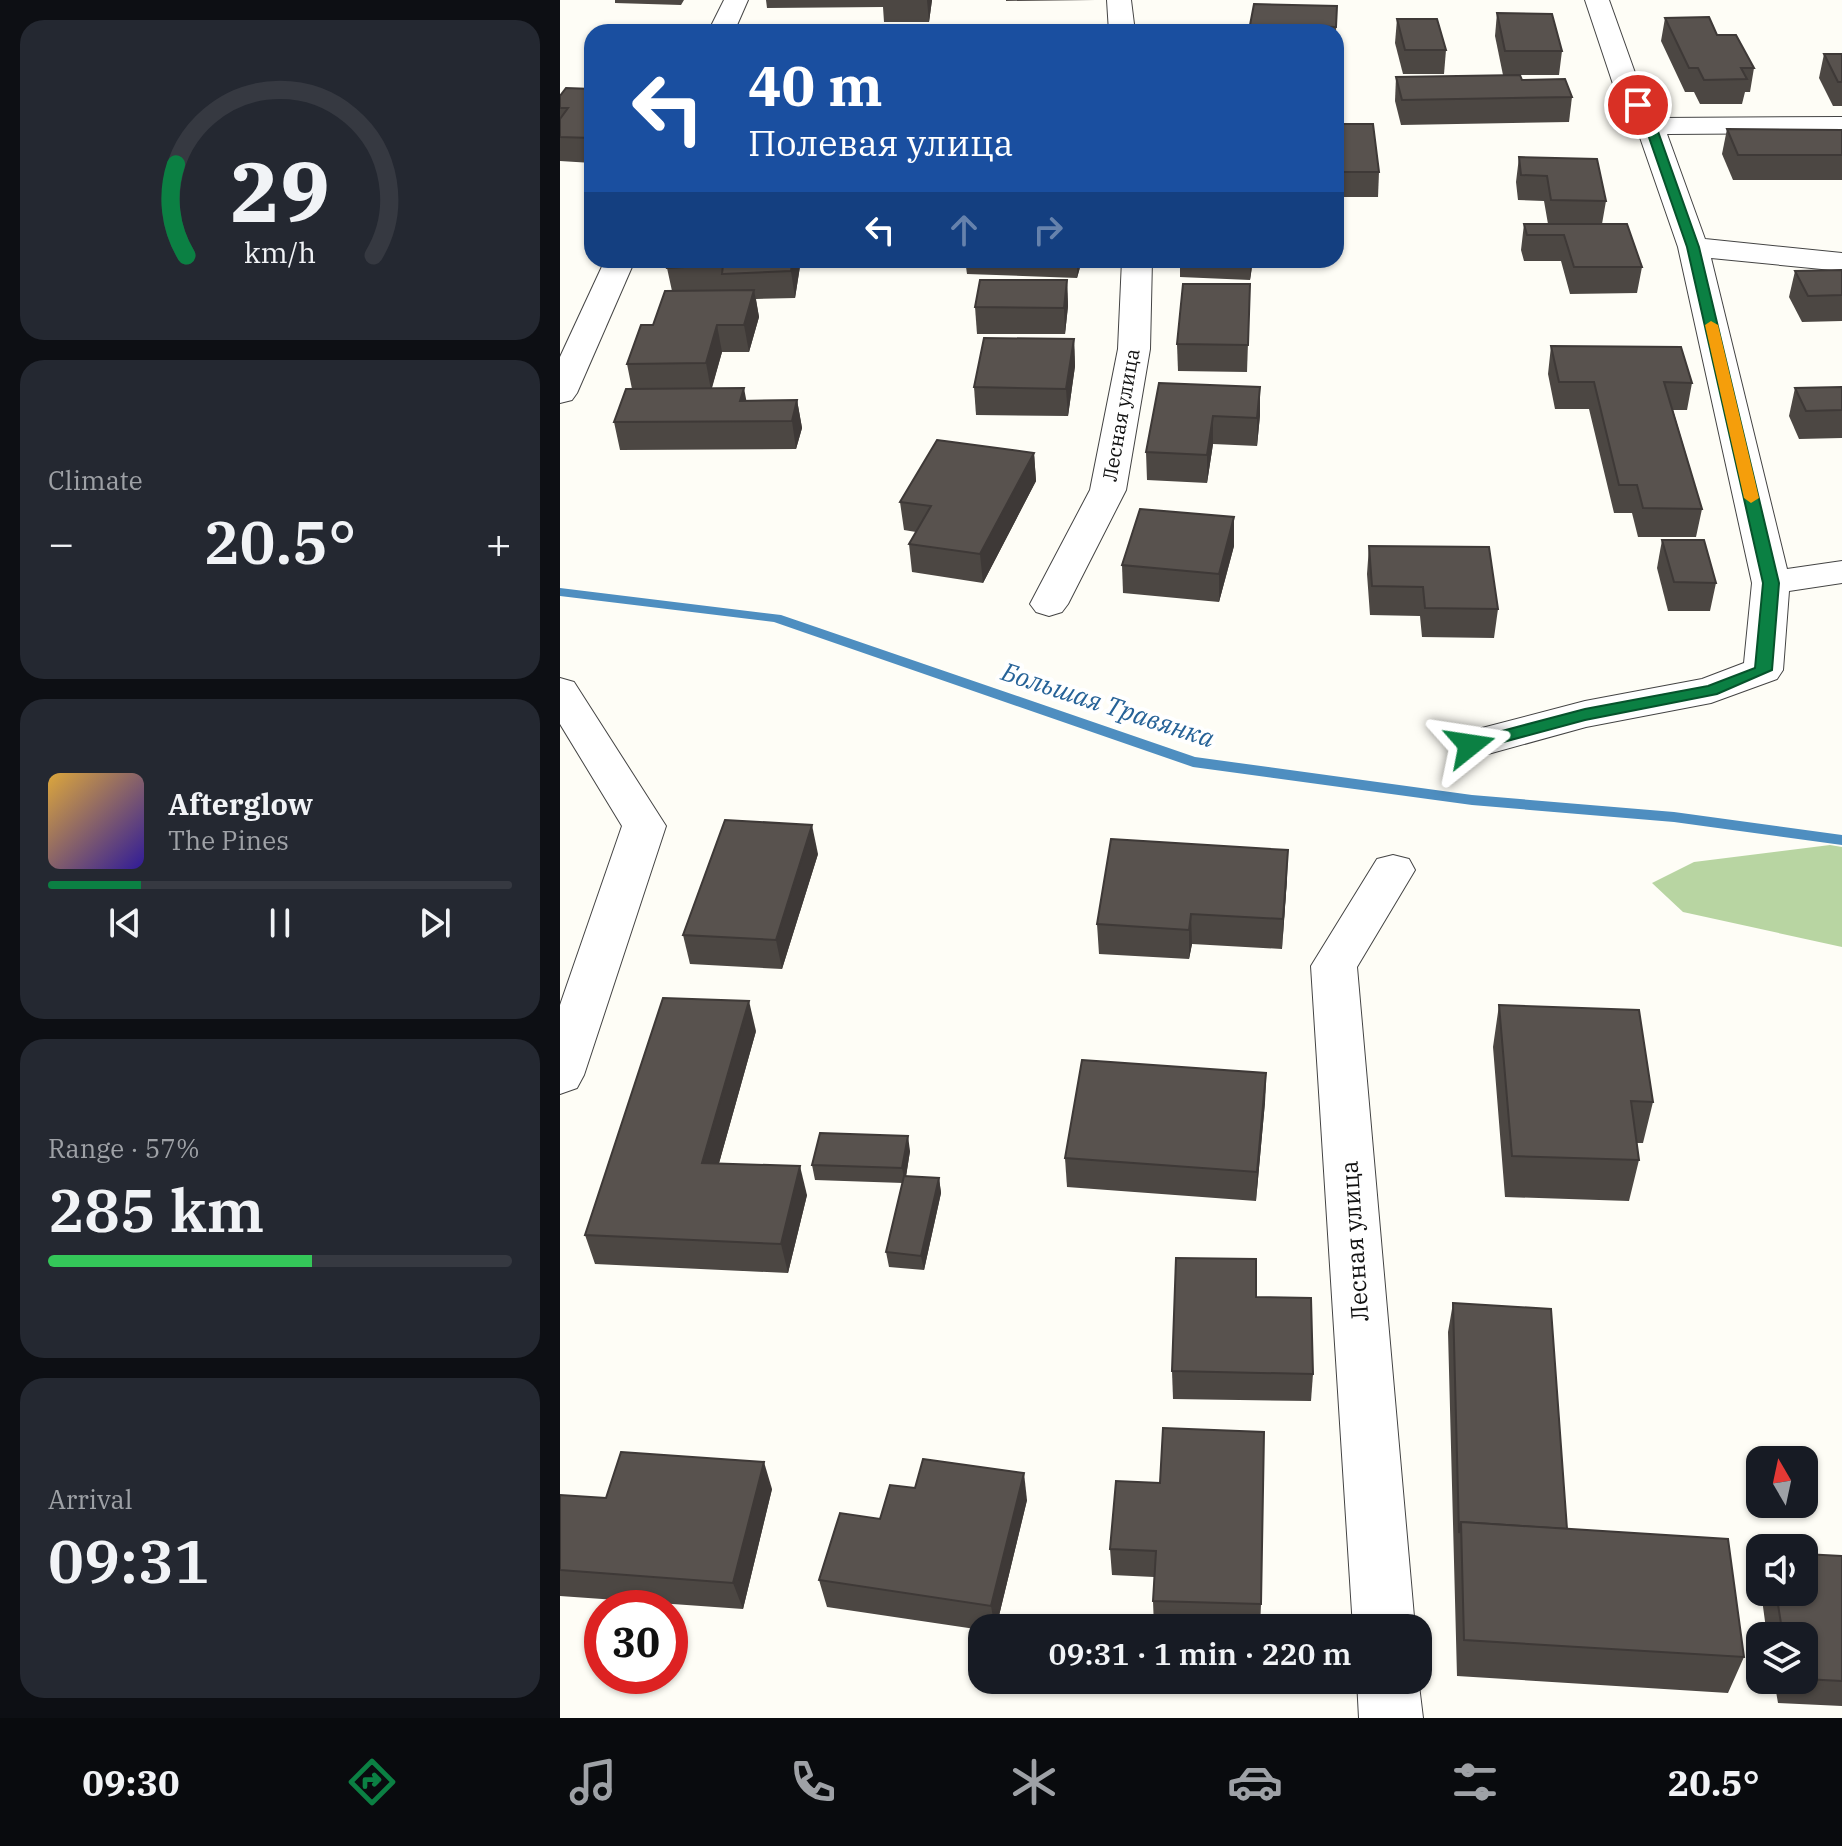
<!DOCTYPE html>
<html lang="en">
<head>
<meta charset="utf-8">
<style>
	body { margin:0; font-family:"IBM Plex Serif",serif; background:#242831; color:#f1f3f6; height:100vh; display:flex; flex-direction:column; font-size:30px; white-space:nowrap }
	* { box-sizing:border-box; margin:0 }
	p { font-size:26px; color:#9ea1a6 }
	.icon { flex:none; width:44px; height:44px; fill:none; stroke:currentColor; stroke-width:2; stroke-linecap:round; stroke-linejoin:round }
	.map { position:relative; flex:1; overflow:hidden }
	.sheet { display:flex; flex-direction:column; gap:20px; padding:20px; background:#0d0f14; width:560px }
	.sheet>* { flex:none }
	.hud { position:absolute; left:24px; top:24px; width:760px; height:244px; border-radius:24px; box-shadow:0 2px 6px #0004; background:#1a4fa0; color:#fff; overflow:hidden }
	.needle { width:52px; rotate:351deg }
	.buttons { position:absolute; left:1186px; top:1446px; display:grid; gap:16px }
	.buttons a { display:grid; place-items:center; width:72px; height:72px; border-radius:16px; background:#171b24; box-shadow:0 2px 6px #0004; font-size:40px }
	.speed { position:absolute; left:24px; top:1590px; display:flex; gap:16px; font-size:40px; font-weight:700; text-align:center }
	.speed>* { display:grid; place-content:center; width:104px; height:104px; border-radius:50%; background:#171b24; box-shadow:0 2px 6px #0004; line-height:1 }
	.speed .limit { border:12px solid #d22; background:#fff; color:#111 }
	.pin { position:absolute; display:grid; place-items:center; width:68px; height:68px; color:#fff; margin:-34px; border:4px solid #fff; border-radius:50%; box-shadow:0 2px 8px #0007 }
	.me { position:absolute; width:88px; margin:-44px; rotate:75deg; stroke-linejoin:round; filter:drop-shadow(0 0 6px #0008) }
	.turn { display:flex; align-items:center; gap:28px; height:168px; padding:0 32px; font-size:36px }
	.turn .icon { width:104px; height:104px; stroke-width:2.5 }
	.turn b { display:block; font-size:56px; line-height:68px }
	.lanes { display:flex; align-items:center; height:76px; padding:0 32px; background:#0003; justify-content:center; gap:40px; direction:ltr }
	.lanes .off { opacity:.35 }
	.big { font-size:60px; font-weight:600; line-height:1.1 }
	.sheet .tile { flex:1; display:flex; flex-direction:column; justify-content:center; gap:12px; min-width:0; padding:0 28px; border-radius:24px; background:#242831 }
	.sheet .dial { align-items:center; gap:0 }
	.dial svg { height:208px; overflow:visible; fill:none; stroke:#363941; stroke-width:7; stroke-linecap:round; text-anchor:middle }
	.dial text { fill:#f1f3f6; stroke:none }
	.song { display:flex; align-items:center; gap:24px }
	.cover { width:96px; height:96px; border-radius:12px; background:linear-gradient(135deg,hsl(40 70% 55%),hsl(250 70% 35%)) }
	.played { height:8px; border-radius:4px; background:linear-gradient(90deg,#0b8043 20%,#363941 20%) }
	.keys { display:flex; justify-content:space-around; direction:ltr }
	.heat { display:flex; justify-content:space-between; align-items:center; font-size:44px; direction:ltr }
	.charge { height:12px; border-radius:6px; background:linear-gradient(90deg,#34c759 57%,#363941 0) }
	.trip { position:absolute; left:408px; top:1614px; width:464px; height:80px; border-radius:24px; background:#171b24; box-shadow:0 2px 6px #0004; font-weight:600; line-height:80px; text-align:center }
	.tabs { display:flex; height:128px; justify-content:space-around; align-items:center; background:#090b0e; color:#9ea1a6 }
	.tabs .icon { width:56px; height:56px }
	.tabs .on { color:#0b8043 }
	.tabs b { font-size:36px; color:#f1f3f6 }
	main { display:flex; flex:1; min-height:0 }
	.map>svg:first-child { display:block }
</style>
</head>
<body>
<main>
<section class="sheet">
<div class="tile dial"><svg viewBox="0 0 100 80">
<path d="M14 69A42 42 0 1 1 86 69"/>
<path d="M14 69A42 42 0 0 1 10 34" stroke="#0b8043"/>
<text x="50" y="56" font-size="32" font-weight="700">29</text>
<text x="50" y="72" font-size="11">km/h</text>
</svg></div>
<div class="tile"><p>Climate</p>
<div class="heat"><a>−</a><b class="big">20.5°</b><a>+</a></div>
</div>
<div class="tile">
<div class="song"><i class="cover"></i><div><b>Afterglow</b><p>The Pines</p></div></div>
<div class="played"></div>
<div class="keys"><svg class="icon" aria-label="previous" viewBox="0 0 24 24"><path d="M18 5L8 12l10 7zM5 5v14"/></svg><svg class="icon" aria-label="pause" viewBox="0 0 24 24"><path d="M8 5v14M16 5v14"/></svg><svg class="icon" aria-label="next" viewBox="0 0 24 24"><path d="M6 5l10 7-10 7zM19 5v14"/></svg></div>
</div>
<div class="tile"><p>Range · 57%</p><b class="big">285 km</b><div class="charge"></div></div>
<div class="tile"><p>Arrival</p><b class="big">09:31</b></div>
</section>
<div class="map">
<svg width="1282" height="1718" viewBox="0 0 1282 1718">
	<rect width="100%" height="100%" fill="#fefdf6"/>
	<!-- forest -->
	<polygon fill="#b8d5a2" points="1270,845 1282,847 1282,947 1123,912 1092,883 1134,862"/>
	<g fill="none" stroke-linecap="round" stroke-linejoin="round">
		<!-- stream -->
		<polygon fill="#4e8ec0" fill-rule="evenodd" points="0,588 221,615 635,757 912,795 1114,812 1282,835 1282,845 1114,822 912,805 633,767 214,622 0,596"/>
		<defs>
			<g id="minor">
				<polygon points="164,0 188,0 174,32 148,32"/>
				<polygon points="547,0 571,0 575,32 549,32"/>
				<polygon points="1025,0 1049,0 1079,84 1099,118 1282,117 1282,133 1107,134 1145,239 1282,253 1282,271 1151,258 1227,569 1282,561 1282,583 1229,591 1223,670 1217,679 1151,703 1026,727 910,759 895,755 889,745 895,735 1025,701 1142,679 1184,663 1192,583 1118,247 1076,126 1053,84"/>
				<polygon points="45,260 75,260 17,393 12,400 0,403 0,357"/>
				<polygon points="562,260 592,260 590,349 566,490 508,604 502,612 489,616 476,612 470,604 530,490 558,349"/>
				<polygon points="0,678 14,682 106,826 24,1075 17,1088 0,1094 0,1005 62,826 0,724"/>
				<polygon points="833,855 849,859 855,870 797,967 855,1628 793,1628 751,966 817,859"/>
				<polygon points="858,1677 863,1718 799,1718 797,1680 858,1680"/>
			</g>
		</defs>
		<!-- minor casing -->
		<use href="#minor" stroke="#444" stroke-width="2"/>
		<!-- minor -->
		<use href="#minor" fill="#fff" fill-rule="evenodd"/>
	</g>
	<!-- wall -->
	<g fill="#4c4743">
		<polygon points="55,0 124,0 121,5 55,3"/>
		<polygon points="206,0 372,0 369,22 324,22 323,7 207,8"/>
		<polygon points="446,0 535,0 446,1"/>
		<polygon points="777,6 776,32 690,32 690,25"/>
		<polygon points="937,13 1002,51 999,75 943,75 935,36"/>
		<polygon points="1105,18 1157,35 1194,68 1190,92 1185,92 1182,104 1140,104 1134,92 1125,92 1101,41"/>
		<polygon points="837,19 886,50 884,74 843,74 835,43"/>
		<polygon points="1264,54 1282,54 1282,106 1273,106 1259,78"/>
		<polygon points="836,77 962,80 1012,97 1009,122 841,125 835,101"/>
		<polygon points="32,89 32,163 0,161 0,96"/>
		<polygon points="776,124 819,172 818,197 776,197"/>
		<polygon points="1167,129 1282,130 1282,180 1173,180 1162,154"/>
		<polygon points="959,157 1046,201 1042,224 1082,267 1077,293 1010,294 1001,261 964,261 961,250 964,224 988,224 984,201 958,200 956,182"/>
		<polygon points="109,260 241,260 235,298 196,299 199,317 189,352 162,352 152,388 186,401 237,400 242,428 236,449 60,450 54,422 72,389 67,364 93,325 112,291 107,268"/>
		<polygon points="405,260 522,260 517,278 407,274"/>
		<polygon points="620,260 693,260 690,280 620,277"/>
		<polygon points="1282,270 1282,321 1242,322 1229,297 1235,271"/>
		<polygon points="507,280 508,306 505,334 417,334 415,307"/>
		<polygon points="690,284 687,372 618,371 617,344"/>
		<polygon points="514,339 515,366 508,416 416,415 414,387"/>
		<polygon points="991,346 1132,383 1127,410 1113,410 1142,509 1136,537 1078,537 1072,513 1054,513 1029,409 995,409 988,374"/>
		<polygon points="700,387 700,415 697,446 653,444 647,483 587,480 586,452"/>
		<polygon points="1282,387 1282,438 1239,439 1229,416 1235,388"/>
		<polygon points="474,453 476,481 423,583 352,572 349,544 356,532 344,530 340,502"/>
		<polygon points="1102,540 1156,583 1150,611 1108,611 1097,568"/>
		<polygon points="674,546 659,602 563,593 562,565"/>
		<polygon points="809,546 938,609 934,638 862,637 860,616 810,615 807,574"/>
		<polygon points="258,854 222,969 130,964 123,935"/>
		<polygon points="727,879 722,949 632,944 629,959 539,954 537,924"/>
		<polygon points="939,1005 1093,1102 1083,1143 1077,1143 1079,1160 1069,1201 945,1197 933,1047"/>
		<polygon points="196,1031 159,1163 247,1195 228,1273 35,1264 25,1235"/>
		<polygon points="706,1073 705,1102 696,1201 507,1187 505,1158"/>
		<polygon points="350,1151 346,1176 379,1178 381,1193 364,1270 329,1267 326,1252 343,1183 255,1180 252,1165"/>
		<polygon points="696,1297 753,1374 751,1401 613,1399 612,1371"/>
		<polygon points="893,1303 1007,1529 1184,1657 1168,1693 897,1676 888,1332"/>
		<polygon points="556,1481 701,1604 700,1628 594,1627 593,1601 594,1577 552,1575 550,1549"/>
		<polygon points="355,1488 467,1500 436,1628 422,1628 422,1630 267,1607 259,1580 320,1519"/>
		<polygon points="212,1489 183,1609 0,1596 0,1495 46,1498"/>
		<polygon points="1282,1556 1282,1706 1218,1703 1214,1680 1244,1680 1244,1636 1207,1636 1201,1592 1244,1592"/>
	</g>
	<!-- shaded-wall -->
	<g fill="#3e3937">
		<polygon points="367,0 372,0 369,22"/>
		<polygon points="233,260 241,260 235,298 231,271"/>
		<polygon points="517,260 522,260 517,278"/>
		<polygon points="690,260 693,260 690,280"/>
		<polygon points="507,280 508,306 505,334 504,308"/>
		<polygon points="194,290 199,317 189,352 184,325"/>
		<polygon points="157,325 162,352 151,390 146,363"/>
		<polygon points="514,339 515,366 508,416 506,389"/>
		<polygon points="700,387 700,415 697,446 697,418"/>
		<polygon points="184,388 189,415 180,401"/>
		<polygon points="237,400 242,428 236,449 232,421"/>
		<polygon points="653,416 653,444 647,483 647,455"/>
		<polygon points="474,453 476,481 423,583 420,554"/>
		<polygon points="674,517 674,546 659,602 659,574"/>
		<polygon points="252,825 258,854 222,969 216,940"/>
		<polygon points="728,850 727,879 722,949 723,919"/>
		<polygon points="631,914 632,944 629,959 629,930"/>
		<polygon points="189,1001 196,1031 151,1192 142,1163"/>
		<polygon points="706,1073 705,1102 696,1201 697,1172"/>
		<polygon points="348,1136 350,1151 345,1183 342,1168"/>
		<polygon points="240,1166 247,1195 228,1273 221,1244"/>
		<polygon points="379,1178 381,1193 364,1270 361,1256"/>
		<polygon points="204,1462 212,1489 183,1609 173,1583"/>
		<polygon points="464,1473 467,1500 436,1628 435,1628 431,1606"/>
	</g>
	<!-- building -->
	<g fill="#58524e" stroke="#3e3937" stroke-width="2">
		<polygon points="694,4 777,6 776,27 690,25"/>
		<polygon points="937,13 992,14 1002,51 945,51"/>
		<polygon points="1149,17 1157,35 1176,35 1194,68 1181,68 1187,79 1144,80 1138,68 1129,68 1105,18"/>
		<polygon points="837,19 877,19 886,50 845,50"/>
		<polygon points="54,25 104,25 100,32 49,32"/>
		<polygon points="1264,54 1282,54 1282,82 1278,82"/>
		<polygon points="960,75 962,80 1005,79 1012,97 842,100 836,77"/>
		<polygon points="6,88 32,89 32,138 0,137 0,119 8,108 0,108 0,96"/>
		<polygon points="776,124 813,124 819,172 776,172"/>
		<polygon points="1167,129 1282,130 1282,155 1178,155"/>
		<polygon points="959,157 1037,159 1046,201 991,200 987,176 961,175"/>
		<polygon points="964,224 1067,224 1082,267 1014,267 1004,235 967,235"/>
		<polygon points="109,260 233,260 231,271 162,274 163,265 107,268"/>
		<polygon points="1282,270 1282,295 1248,296 1235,271"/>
		<polygon points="420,280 507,280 504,308 415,307"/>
		<polygon points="623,284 690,284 688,345 617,344"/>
		<polygon points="194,290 184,325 157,325 146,363 67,364 81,325 93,325 105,291"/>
		<polygon points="424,338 514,339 506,389 414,387"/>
		<polygon points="991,346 1121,347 1132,383 1104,382 1142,509 1083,508 1077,485 1059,485 1034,382 999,382"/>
		<polygon points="599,383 700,387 697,418 653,416 647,455 586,452"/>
		<polygon points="1282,387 1282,410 1246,411 1235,388"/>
		<polygon points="184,388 180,401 237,400 232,421 54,422 66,389"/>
		<polygon points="377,440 474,453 420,554 349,544 371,506 340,502"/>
		<polygon points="580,509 674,517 659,574 562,565"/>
		<polygon points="1102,540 1144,540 1156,583 1114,582"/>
		<polygon points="809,546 929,547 938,609 865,608 863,587 812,586"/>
		<polygon points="165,820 252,825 216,940 123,935"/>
		<polygon points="551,839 728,850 723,919 631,914 629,930 537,924"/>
		<polygon points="103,998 189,1001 142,1163 240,1166 221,1244 25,1235"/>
		<polygon points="939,1005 1079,1010 1093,1102 1071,1101 1079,1160 952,1156"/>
		<polygon points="522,1060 706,1073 697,1172 505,1158"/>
		<polygon points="260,1133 348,1136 342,1168 252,1165"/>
		<polygon points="344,1176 379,1178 361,1256 326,1252"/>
		<polygon points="616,1258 696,1259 696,1297 751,1298 753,1374 612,1371"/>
		<polygon points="893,1303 991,1309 1007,1529 901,1522 899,1533"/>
		<polygon points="603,1428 704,1432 701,1604 593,1601 596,1551 550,1549 556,1481 600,1483"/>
		<polygon points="61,1452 204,1462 173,1583 0,1570 0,1495 46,1498"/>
		<polygon points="363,1459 464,1473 431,1606 259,1580 280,1513 320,1519 330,1485 355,1488"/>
		<polygon points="901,1522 1168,1539 1184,1657 904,1640"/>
		<polygon points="1244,1554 1282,1556 1282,1681 1244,1679 1244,1636 1223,1636 1216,1592 1244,1592"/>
	</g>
	<!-- route -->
	<polygon fill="#0b8043" stroke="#07532c" stroke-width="2" points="1078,101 1082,102 1096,126 1139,247 1219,583 1212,670 1157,694 1025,720 910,751 904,749 902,745 904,741 1025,709 1148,686 1195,668 1203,583 1127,247 1085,126 1072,105"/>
	<!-- slow -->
	<polygon fill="#f59e0b" points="1151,321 1158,325 1199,498 1191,503 1184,498 1145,325"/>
	<g text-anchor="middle" stroke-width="8" stroke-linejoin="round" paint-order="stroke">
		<!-- far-street labels -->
		<g font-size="20" fill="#111" stroke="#fff">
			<text transform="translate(561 415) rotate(-80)" y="7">Лесная улица</text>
		</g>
		<!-- street labels -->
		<g font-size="24" fill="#111" stroke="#fff">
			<text transform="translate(795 1241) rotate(-94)" y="8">Лесная улица</text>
		</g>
		<!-- water labels -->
		<g font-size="26" font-style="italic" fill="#266297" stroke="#fff">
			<text transform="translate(548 705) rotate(18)" y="9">Большая Травянка</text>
		</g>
	</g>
</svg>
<div class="buttons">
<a><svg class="needle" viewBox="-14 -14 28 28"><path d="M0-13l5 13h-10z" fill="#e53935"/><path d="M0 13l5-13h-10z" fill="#9ea1a6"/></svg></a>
<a><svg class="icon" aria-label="sound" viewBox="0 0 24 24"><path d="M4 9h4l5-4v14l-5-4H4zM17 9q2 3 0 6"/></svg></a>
<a><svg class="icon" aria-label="layers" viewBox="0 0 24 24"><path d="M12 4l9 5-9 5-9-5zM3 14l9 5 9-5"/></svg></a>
</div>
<div class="speed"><div class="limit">30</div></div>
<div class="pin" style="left:1078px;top:105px;background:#d93025"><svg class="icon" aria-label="arrive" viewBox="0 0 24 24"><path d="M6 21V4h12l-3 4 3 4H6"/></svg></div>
<svg class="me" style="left:910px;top:745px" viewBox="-20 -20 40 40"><path d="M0-17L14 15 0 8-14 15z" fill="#0b8043" stroke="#fff" stroke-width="4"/></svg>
<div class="trip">09:31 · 1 min · 220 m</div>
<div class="hud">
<div class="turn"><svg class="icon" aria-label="left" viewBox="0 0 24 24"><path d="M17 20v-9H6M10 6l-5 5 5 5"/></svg><div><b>40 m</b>Полевая улица</div></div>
<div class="lanes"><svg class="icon" aria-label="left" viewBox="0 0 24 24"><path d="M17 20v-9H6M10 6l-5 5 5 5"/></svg><svg class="icon off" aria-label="ahead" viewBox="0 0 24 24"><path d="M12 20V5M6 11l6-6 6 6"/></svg><svg class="icon off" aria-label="right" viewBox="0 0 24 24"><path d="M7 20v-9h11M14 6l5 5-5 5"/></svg></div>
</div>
</div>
</main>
<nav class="tabs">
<b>09:30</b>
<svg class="icon on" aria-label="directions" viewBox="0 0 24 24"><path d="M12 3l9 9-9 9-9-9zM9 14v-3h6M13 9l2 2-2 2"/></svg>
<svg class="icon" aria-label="music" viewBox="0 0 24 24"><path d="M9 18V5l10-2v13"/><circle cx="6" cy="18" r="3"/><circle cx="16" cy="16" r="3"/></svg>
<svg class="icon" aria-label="phone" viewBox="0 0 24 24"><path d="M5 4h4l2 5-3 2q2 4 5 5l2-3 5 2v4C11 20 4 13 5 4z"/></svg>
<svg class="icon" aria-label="climate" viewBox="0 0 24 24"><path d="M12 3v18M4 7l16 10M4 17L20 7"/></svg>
<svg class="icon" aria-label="car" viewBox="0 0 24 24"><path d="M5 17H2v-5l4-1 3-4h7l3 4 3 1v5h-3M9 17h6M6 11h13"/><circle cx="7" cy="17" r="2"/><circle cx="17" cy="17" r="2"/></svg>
<svg class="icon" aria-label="filters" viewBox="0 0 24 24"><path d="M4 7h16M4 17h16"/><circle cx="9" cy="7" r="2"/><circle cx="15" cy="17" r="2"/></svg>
<b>20.5°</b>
</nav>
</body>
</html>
